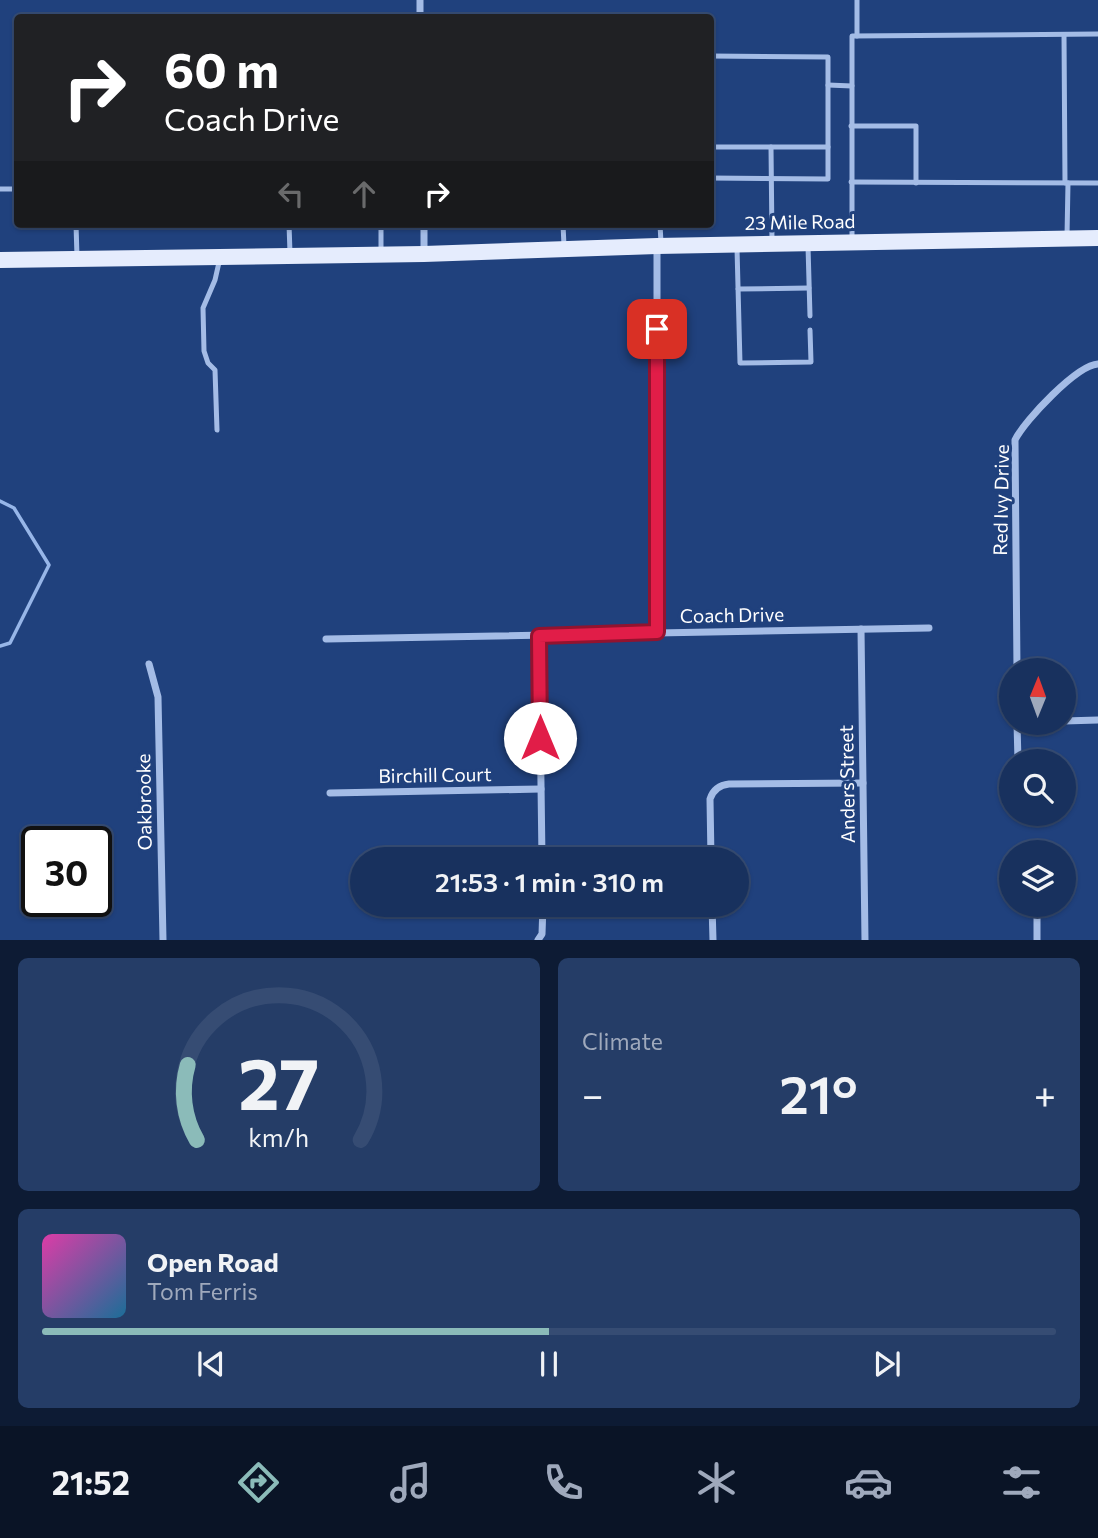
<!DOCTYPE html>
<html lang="en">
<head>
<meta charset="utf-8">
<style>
	body { margin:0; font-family:Commissioner,sans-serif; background:#253d67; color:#f1f3f6; height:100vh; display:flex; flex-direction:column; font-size:26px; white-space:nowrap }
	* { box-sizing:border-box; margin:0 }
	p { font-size:23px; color:#9fa9bc }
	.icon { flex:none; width:38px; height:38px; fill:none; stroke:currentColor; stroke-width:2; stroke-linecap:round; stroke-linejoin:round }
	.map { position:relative; height:940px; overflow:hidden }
	.drawer { display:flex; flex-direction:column; gap:18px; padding:18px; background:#0d1b34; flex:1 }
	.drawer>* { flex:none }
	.hud { position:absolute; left:14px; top:14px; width:700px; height:214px; border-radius:7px; box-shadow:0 2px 5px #0004,0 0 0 2px #364c73; background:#202124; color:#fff; overflow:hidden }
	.needle { width:46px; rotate:1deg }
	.fabs { position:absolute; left:999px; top:658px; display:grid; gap:14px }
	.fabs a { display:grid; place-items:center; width:77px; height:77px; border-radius:50%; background:#18315e; box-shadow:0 2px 5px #0004,0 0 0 2px #364c73; font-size:35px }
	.speed { position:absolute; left:21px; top:826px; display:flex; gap:14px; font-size:35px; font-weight:700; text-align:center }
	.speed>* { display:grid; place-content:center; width:91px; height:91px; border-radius:50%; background:#18315e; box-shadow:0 2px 5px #0004,0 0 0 2px #364c73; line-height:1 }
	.speed .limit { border:4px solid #111; border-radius:10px; background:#fff; color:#111 }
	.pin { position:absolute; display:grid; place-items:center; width:60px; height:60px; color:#fff; margin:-30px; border-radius:14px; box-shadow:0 4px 10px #0006 }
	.me { position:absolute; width:77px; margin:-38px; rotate:0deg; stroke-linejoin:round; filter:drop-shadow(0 0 5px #0008) }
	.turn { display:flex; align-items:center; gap:24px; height:147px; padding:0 35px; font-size:32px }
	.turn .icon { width:91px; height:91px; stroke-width:2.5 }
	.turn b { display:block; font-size:49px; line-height:60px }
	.lanes { display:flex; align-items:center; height:66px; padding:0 35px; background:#0003; justify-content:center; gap:35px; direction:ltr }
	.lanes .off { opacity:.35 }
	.big { font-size:52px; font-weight:600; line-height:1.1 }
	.drawer .tile { flex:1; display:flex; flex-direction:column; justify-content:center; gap:10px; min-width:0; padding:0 24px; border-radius:10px; background:#253d67 }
	.drawer .dial { align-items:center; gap:0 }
	.dial svg { height:182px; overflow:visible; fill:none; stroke:#364c73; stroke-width:7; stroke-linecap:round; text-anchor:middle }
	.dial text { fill:#f1f3f6; stroke:none }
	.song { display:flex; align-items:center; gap:21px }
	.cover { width:84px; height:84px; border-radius:10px; background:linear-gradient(135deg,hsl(320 70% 55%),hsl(200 70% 35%)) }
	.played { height:7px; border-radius:4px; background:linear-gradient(90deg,#8bbbb9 50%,#364c73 50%) }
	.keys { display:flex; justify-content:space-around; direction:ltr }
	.heat { display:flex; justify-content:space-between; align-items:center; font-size:38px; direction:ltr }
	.drawer .tiles { flex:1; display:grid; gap:18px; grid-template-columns:1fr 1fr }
	.tile:last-child { grid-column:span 2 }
	.trip { position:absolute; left:350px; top:847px; width:399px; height:70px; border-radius:35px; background:#18315e; box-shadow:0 2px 5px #0004,0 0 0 2px #364c73; font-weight:600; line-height:70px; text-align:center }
	.tab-bar { display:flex; height:112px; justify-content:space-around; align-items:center; background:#0a1426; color:#9fa9bc }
	.tab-bar .icon { width:49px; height:49px }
	.tab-bar .selected { color:#8bbbb9 }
	.tab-bar b { font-size:32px; color:#f1f3f6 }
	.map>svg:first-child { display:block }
</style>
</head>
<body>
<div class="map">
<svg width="1098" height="940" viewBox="0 0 1098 940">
	<rect width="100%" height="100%" fill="#20417d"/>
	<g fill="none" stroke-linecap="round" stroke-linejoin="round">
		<!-- stream -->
		<polyline stroke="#97b6e8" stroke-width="3.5" points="0,501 14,508 49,565 10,643 0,646"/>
		<!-- lane -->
		<g stroke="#a4bce6" stroke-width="5">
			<polyline points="857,0 857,36"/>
			<polyline points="1064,35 1065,183"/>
			<polyline points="710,56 828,57 828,147 710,147"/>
			<polyline points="828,85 852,86"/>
			<polyline points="851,126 916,126 916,183"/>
			<polyline points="771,147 772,241"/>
			<polyline points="710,178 828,179 828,147"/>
			<polyline points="851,182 1098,183"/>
			<polyline points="0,189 18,189"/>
			<polyline points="76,224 77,256"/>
			<polyline points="289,224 290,253"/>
			<polyline points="381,224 381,251"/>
			<polyline points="563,224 564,246"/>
			<polyline points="660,224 661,243"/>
			<polyline points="1067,236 1068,183"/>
			<polyline points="852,239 852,36 1098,34"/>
			<polyline points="808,246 810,316"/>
			<polyline points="737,248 740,363 811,362 810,330"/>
			<polyline points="738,289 809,288"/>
			<polyline points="217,430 215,370 208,363 204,351 203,308 215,280 220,258"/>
		</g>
		<!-- street -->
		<g stroke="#a4bce6" stroke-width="7">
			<polyline points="420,18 420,0"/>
			<polyline points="424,224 424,253"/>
			<polyline points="657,246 657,632"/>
			<polyline points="861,629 865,940"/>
			<polyline points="539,636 542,859"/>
			<polyline points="326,639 929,628"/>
			<polyline points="149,664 158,697 163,940"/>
			<path d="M 1017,670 L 1015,440 C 1025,420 1077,365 1098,364"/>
			<polyline points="1064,721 1098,720"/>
			<polyline points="1017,723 1018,761"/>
			<polyline points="330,793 541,789"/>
			<path d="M 711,859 L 710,799 C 713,790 719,785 729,784 L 863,783"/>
			<polyline points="712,905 713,940"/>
			<polyline points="1037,905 1037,940"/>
			<polyline points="538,940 542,934 543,905"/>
		</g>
		<!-- primary -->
		<polyline stroke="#e5ecfd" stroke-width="16" points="0,260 424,254 657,246 1098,238"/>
	</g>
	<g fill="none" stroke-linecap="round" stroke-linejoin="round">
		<defs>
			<polyline id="route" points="540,738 539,636 657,632 657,329"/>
		</defs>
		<!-- route casing -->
		<use href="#route" stroke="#92132f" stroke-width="18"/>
		<!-- route -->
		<use href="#route" stroke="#e11d48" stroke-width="12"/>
	</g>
	<g text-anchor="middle" stroke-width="6" stroke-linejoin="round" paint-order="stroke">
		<!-- street labels -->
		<g font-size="19" fill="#fff" stroke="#20417d">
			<text transform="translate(800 222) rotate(-1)" y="7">23 Mile Road</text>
			<text transform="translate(1001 500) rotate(-89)" y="7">Red Ivy Drive</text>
			<text transform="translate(732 615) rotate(-1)" y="7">Coach Drive</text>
			<text transform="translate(435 775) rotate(-1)" y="7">Birchill Court</text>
			<text transform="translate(847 784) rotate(-91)" y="7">Anders Street</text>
			<text transform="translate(144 802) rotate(-91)" y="7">Oakbrooke</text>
		</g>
	</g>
</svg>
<div class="fabs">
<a><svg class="needle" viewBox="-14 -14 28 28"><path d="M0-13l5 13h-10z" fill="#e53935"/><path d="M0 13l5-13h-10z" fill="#9fa9bc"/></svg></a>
<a><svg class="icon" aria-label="search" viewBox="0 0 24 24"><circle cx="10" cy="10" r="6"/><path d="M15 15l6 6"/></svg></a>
<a><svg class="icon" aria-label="layers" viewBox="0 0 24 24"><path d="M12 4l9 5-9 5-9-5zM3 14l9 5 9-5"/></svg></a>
</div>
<div class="speed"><div class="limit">30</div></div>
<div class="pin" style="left:657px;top:329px;background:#d93025"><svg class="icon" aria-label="arrive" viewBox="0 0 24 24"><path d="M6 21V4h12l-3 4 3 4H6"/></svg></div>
<svg class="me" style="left:540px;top:738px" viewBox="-20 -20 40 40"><circle r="19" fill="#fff"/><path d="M0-13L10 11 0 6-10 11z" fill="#e11d48"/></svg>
<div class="trip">21:53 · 1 min · 310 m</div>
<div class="hud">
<div class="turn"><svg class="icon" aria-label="right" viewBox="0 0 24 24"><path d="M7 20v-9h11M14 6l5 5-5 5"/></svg><div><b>60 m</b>Coach Drive</div></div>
<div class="lanes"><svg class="icon off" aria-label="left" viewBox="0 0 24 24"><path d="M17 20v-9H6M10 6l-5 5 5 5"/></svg><svg class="icon off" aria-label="ahead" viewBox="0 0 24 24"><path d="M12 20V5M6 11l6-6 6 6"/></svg><svg class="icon" aria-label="right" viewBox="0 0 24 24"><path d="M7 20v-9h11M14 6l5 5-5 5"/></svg></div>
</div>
</div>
<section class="drawer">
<div class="tiles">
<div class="tile dial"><svg viewBox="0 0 100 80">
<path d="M14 69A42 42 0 1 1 86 69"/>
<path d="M14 69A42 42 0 0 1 10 36" stroke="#8bbbb9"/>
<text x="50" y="56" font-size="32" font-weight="700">27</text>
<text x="50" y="72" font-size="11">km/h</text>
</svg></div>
<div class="tile"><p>Climate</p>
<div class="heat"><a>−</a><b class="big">21°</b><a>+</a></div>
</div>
<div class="tile">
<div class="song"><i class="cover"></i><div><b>Open Road</b><p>Tom Ferris</p></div></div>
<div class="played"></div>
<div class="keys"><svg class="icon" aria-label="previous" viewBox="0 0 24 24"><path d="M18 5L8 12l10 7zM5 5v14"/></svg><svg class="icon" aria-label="pause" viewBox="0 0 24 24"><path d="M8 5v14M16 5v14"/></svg><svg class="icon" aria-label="next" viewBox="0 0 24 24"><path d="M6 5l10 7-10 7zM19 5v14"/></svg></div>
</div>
</div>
</section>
<nav class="tab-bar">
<b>21:52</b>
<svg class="icon selected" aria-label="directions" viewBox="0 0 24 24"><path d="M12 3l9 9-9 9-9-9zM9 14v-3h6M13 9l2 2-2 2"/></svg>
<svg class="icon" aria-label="music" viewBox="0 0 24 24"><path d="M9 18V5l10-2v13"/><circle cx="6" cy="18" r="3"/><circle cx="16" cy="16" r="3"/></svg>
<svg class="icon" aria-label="phone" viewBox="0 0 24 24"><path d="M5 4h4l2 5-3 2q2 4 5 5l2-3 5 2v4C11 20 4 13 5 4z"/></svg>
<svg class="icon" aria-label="climate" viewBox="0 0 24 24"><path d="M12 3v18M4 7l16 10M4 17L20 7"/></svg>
<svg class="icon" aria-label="car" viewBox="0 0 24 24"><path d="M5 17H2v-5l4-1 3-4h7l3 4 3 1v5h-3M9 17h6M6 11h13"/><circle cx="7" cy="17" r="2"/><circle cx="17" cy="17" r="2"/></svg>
<svg class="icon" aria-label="filters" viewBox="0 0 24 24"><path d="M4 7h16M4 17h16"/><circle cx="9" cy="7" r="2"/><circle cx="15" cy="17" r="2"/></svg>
</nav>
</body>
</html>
